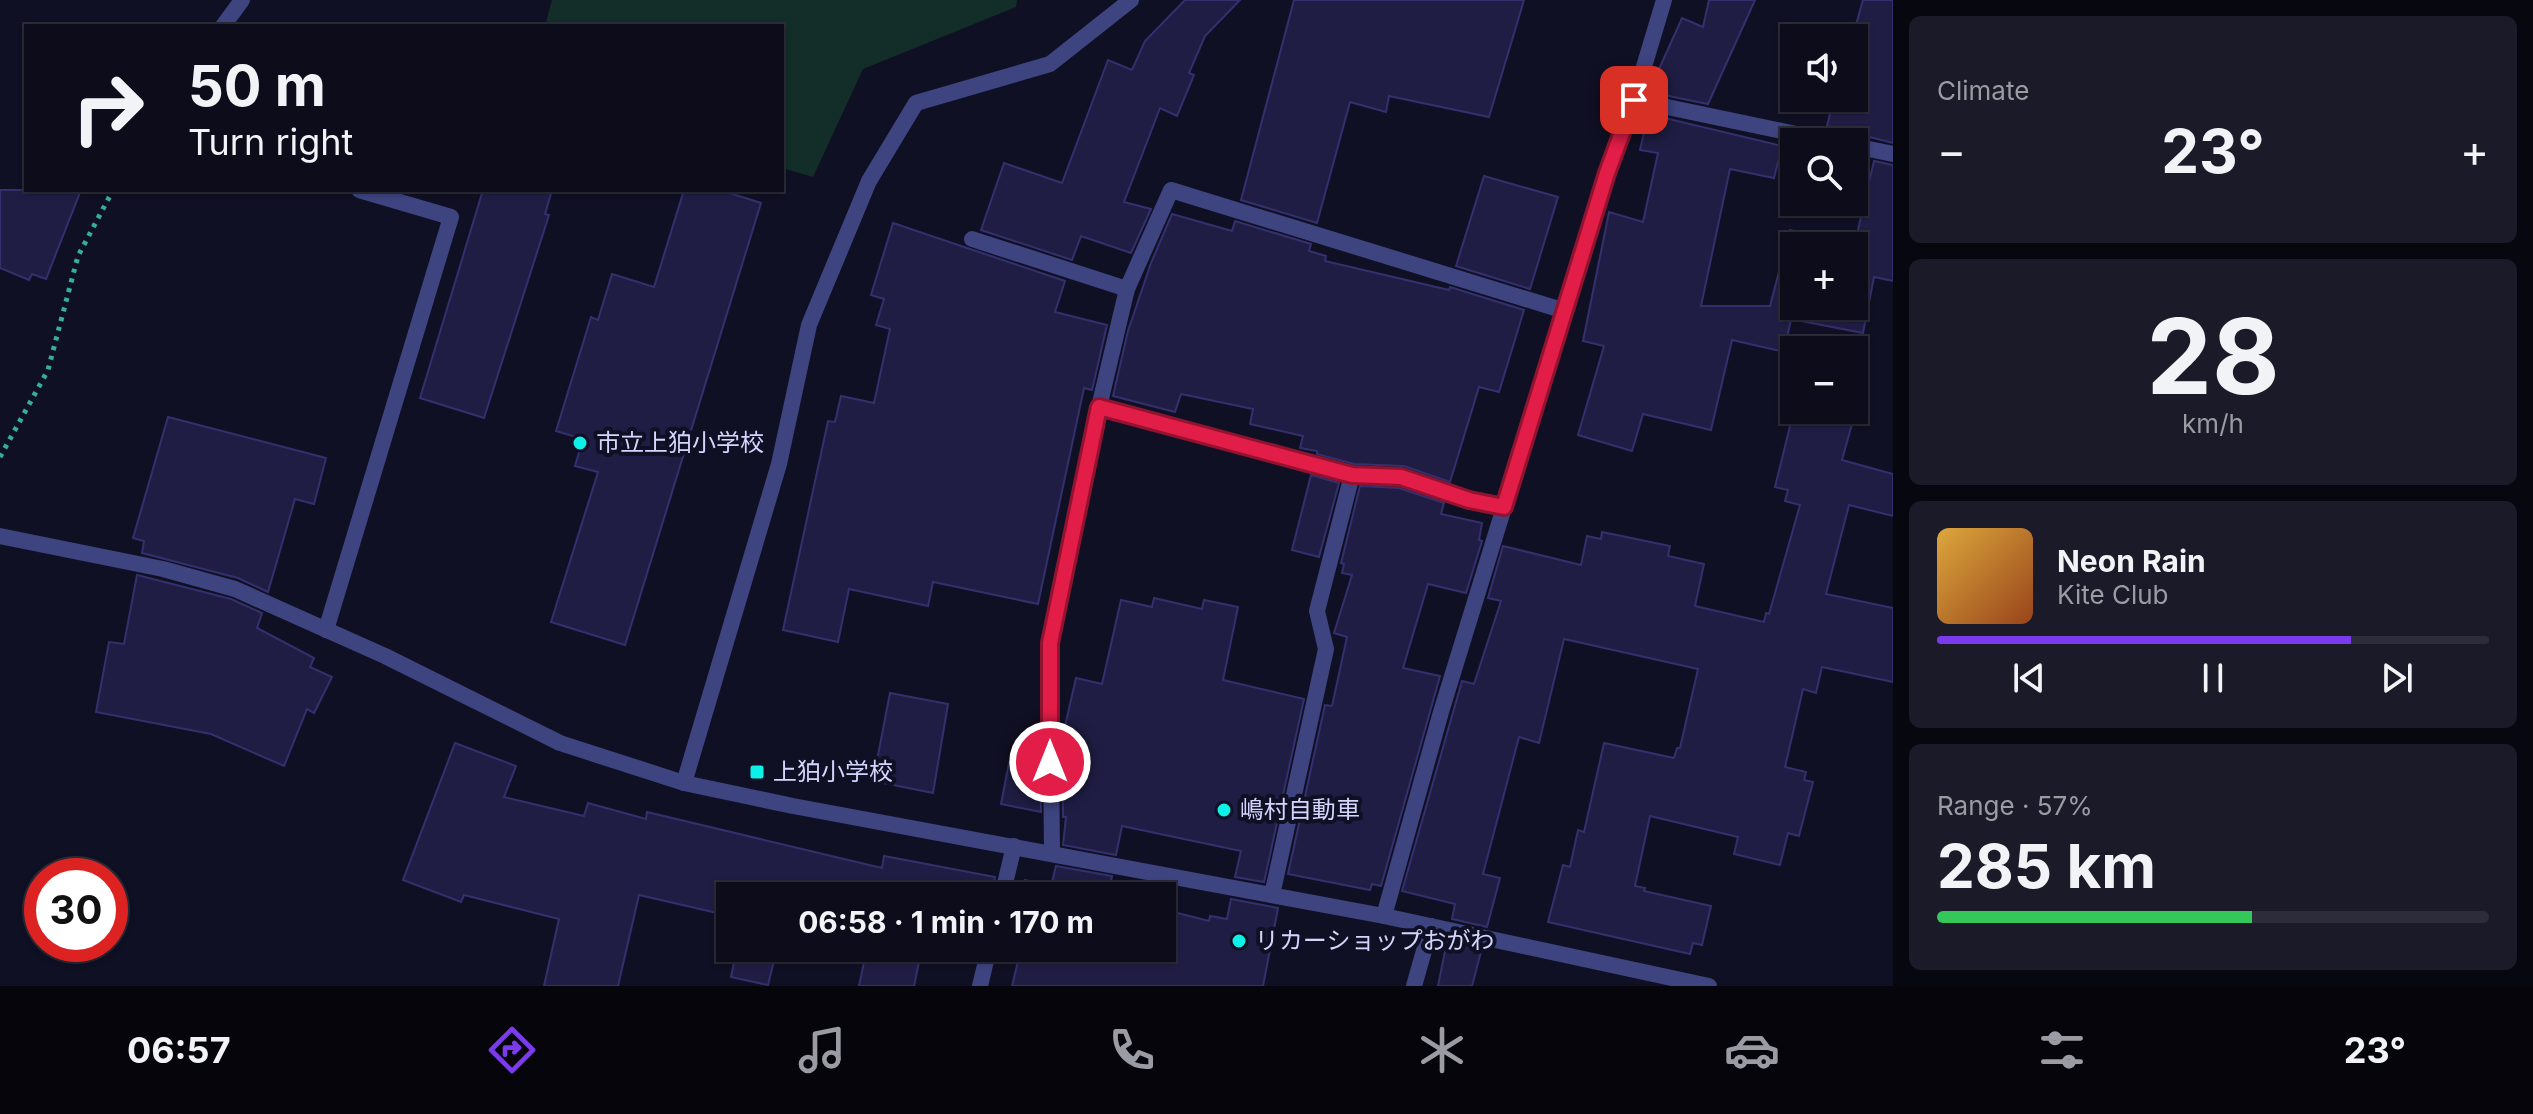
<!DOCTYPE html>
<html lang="en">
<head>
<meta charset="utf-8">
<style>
	body { margin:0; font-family:Inter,"Noto Sans JP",sans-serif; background:#1a1a28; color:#f1f3f6; height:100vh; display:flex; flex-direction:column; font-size:30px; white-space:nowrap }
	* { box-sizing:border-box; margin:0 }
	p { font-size:26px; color:#9a9ba3 }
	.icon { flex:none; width:44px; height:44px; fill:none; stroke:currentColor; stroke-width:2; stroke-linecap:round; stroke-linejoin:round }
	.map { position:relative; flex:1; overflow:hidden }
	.side { display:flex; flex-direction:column; gap:16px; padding:16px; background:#07070f; width:640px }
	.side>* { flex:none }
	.guide { position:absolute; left:24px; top:24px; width:760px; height:168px; border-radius:0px; box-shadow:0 2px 6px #0004,0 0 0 2px #2c2c3a; background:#0c0c1b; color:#f1f3f6; overflow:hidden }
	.tools { position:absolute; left:1780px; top:24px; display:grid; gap:16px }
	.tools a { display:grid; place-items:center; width:88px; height:88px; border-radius:0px; background:#0c0c1b; box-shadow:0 2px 6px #0004,0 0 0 2px #2c2c3a; font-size:40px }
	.speed { position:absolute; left:24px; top:858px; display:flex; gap:16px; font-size:40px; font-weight:700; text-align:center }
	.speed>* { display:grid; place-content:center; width:104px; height:104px; border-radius:50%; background:#0c0c1b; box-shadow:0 2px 6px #0004,0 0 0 2px #2c2c3a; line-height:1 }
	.speed .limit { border:12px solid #d22; background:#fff; color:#111 }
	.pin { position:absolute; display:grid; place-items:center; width:68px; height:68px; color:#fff; margin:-34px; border-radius:16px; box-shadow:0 4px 12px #0006 }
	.me { position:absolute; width:88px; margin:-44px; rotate:0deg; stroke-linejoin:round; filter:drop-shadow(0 0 6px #0008) }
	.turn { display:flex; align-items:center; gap:28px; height:168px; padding:0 32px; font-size:36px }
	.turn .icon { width:104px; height:104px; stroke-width:2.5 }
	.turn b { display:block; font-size:56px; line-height:68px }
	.big { font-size:60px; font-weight:700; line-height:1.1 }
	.side .widget { flex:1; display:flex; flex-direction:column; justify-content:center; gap:12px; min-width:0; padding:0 28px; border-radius:12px; background:#1a1a28 }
	.side .dial { align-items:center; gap:0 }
	.dial b { font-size:104px; line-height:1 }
	.song { display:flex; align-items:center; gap:24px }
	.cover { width:96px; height:96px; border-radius:12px; background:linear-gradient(135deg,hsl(40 70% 55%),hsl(20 70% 35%)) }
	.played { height:8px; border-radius:4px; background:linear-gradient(90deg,#7c3aed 75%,#2c2c3a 75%) }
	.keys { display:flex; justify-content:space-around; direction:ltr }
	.heat { display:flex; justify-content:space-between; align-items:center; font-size:44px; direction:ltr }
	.charge { height:12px; border-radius:6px; background:linear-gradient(90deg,#34c759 57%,#2c2c3a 0) }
	.trip { position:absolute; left:716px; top:882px; width:460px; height:80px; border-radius:0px; background:#0c0c1b; box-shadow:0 2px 6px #0004,0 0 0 2px #2c2c3a; font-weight:700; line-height:80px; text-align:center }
	.tab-bar { display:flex; height:128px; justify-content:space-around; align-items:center; background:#05050b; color:#9a9ba3 }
	.tab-bar .icon { width:56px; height:56px }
	.tab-bar .selected { color:#7c3aed }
	.tab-bar b { font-size:36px; color:#f1f3f6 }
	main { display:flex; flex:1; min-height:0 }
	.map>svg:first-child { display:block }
</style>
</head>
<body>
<main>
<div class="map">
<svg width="1893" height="986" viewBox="0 0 1893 986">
	<rect width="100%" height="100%" fill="#101024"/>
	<!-- green -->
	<polygon fill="#132d29" points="552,0 1017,0 1016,7 863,69 813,177 782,168 782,26 545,26"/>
	<!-- building -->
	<g fill="#1f1d43" stroke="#34306e" stroke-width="2">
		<polygon points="1185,0 1240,0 1205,36 1189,73 1194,75 1177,116 1160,108 1124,202 1151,209 1131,253 1081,236 1072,260 981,230 1004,163 1062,183 1108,60 1132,70 1145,41"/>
		<polygon points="1294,0 1524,0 1489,117 1389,96 1386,112 1350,102 1317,223 1241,200"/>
		<polygon points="1709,0 1755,0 1708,104 1654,93 1659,69 1682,18 1703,27"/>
		<polygon points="1863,0 1893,0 1893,143 1827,126 1834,98 1854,98 1854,38 1850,38 1852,32 1854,32"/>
		<polygon points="1648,114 1782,146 1774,178 1730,169 1701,306 1770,306 1790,230 1849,246 1794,246 1794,306 1854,306 1854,247 1874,161 1893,165 1893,281 1874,277 1863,333 1791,319 1784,352 1732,340 1711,430 1643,414 1632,451 1578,435 1604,346 1583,341 1609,212 1643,222 1658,153 1640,150"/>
		<polygon points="1484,176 1558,197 1530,289 1456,266"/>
		<polygon points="0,190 81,190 46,279 32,274 29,280 0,268"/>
		<polygon points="483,190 552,190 545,214 549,215 484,418 420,398"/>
		<polygon points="684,190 720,190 761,203 625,645 551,622 598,472 575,466 583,439 556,431 591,317 598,320 612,274 654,287"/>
		<polygon points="1172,214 1232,231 1235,221 1311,244 1309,251 1326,256 1325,261 1449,290 1450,287 1524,310 1499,392 1479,387 1450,482 1404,466 1354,464 1317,454 1317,451 1300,448 1303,436 1250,424 1253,409 1181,394 1175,412 1113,396 1128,331 1151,263"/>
		<polygon points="893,223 1065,281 1055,312 1107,325 1092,390 1084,388 1038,604 933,582 928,606 849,589 838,642 783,630 828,421 835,422 841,396 874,403 890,329 876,325 884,299 871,295"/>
		<polygon points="1794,410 1852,424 1842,460 1893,474 1893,516 1849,505 1826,594 1893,608 1893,682 1822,667 1816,693 1803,689 1785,767 1806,772 1804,780 1813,782 1799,836 1788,833 1780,865 1734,854 1738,837 1650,816 1635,886 1645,888 1644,891 1711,906 1702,945 1693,943 1690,954 1548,922 1563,865 1570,867 1578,830 1584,832 1604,743 1674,758 1677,748 1680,748 1698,669 1564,639 1539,743 1519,737 1483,874 1500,878 1487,927 1452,919 1455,904 1402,891 1462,681 1474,684 1501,601 1488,598 1503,546 1581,565 1587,536 1601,539 1602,532 1670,546 1668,556 1704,564 1695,606 1764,622 1766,613 1769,614 1800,505 1785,501 1788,490 1775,487"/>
		<polygon points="168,417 326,458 314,504 295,499 268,592 238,578 142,553 144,541 133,538"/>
		<polygon points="1311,475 1339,483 1319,557 1292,550"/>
		<polygon points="1360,486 1399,488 1444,503 1441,514 1482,523 1479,540 1482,541 1466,593 1428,584 1403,668 1440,676 1381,886 1372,884 1370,890 1288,874 1325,705 1332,706 1347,637 1334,633 1352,575 1342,573 1344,564 1341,563"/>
		<polygon points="137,575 231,599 262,613 257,628 314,658 310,667 332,677 314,713 307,709 284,766 211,734 96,712 109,642 124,644"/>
		<polygon points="1154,598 1202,609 1204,600 1238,607 1223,680 1304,699 1264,882 1235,877 1241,851 1122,826 1116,855 1063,845 1066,817 1063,817 1062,739 1076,678 1102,684 1121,600 1152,607"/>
		<polygon points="890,693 948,704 933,793 873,781"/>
		<polygon points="455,743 516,766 504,797 584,816 588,803 646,819 647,812 882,868 884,856 995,877 991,896 730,896 730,916 639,895 618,986 544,986 559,919 464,895 461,902 403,880"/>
		<polygon points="1009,763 1040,770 1041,812 1001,804"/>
		<polygon points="1056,866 1112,876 1108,895 1111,896 1022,896 1025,880 1051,886"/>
		<polygon points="1231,899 1278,908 1263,986 1012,986 1020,953 1010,950 1011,948 1162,948 1162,909 1209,921 1210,916 1227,919"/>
		<polygon points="1447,941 1482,948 1472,986 1438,986"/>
		<polygon points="737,948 777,948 768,985 731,977"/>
		<polygon points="867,948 922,948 914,986 859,986"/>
	</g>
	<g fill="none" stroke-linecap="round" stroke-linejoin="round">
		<!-- path -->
		<polyline stroke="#35b098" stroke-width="5" stroke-dasharray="4 6" stroke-linecap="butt" points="0,457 48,370 78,256 113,190"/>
		<!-- lane -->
		<polyline stroke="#3d4480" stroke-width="16" points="972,239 1127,289"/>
		<!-- street -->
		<g stroke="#3d4480" stroke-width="16">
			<polyline points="223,26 242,0"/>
			<polyline points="1634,100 1834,142"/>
			<polyline points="1854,146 1893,154"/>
			<polyline points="1099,407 1352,475 1401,477 1469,500 1504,507"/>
			<polyline points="0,536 163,569 235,589 385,656 560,743 684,783 793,806 1384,916 1709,986"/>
			<polyline points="326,630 451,217 359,190"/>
			<polyline points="684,783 779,464 809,325 869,181 916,103 1050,64 1131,0"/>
			<polyline points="1052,854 1050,643 1099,407 1127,289 1171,190 1565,311"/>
			<polyline points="1272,895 1326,649 1317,611 1352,475"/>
			<polyline points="1002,896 1014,846"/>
			<polyline points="1384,916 1441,712 1607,173 1634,100 1664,0"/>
			<polyline points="980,986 989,948"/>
			<polyline points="1414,986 1431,926"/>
		</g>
	</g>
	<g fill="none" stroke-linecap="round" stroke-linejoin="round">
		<defs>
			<polyline id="route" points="1050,762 1050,643 1099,407 1352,475 1401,477 1469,500 1504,507 1607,173 1634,100"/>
		</defs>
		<!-- route casing -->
		<use href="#route" stroke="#92132f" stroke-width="20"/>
		<!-- route -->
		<use href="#route" stroke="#e11d48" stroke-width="14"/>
	</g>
	<!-- markers -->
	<g fill="#0df0e8" stroke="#101024" stroke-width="3">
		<circle cx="580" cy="443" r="8"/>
		<rect x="749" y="764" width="16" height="16" rx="4"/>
		<circle cx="1224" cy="810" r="8"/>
		<circle cx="1239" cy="941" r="8"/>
	</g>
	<g text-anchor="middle" stroke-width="8" stroke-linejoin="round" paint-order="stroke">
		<!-- poi labels -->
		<g font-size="24" fill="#d4d5fd" stroke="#101024" text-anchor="start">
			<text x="596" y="451">市立上狛小学校</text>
			<text x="773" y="780">上狛小学校</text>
			<text x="1240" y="818">嶋村自動車</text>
			<text x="1255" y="949">リカーショップおがわ</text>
		</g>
	</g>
</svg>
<div class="tools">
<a><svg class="icon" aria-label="sound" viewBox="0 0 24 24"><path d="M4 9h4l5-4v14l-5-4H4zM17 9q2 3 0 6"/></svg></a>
<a><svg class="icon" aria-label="search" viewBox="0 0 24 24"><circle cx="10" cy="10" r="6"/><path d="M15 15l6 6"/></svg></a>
<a>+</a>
<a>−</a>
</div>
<div class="speed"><div class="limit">30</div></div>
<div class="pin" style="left:1634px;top:100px;background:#d93025"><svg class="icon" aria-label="arrive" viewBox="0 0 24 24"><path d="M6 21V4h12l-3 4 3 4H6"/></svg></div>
<svg class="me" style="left:1050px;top:762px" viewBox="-20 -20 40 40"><circle r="17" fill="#e11d48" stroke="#fff" stroke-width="3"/><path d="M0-11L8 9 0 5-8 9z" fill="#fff"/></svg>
<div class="trip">06:58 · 1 min · 170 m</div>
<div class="guide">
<div class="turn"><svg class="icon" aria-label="right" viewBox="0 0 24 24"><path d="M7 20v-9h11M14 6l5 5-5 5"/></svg><div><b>50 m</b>Turn right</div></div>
</div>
</div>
<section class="side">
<div class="widget"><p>Climate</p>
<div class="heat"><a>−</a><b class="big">23°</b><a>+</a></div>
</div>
<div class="widget dial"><b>28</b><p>km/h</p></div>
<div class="widget">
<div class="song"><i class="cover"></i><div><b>Neon Rain</b><p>Kite Club</p></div></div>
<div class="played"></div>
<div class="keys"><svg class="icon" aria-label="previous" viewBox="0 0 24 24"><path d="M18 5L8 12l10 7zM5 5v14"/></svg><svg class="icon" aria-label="pause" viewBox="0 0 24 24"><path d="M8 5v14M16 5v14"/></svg><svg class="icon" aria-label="next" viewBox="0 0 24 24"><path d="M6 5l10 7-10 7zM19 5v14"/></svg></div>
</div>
<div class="widget"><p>Range · 57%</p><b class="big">285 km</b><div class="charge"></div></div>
</section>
</main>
<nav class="tab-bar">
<b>06:57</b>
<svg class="icon selected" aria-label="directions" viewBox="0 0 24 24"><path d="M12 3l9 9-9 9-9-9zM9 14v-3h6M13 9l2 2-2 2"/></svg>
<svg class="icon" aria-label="music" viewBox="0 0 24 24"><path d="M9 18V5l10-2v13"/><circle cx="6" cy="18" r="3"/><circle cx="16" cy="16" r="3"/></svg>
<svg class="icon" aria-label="phone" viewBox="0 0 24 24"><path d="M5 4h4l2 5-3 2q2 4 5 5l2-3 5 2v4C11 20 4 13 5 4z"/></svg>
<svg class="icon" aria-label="climate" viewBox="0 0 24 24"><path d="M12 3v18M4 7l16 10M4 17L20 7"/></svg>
<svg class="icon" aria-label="car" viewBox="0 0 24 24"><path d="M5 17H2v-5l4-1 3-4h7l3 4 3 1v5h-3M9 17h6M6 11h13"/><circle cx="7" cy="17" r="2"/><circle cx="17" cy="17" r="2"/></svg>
<svg class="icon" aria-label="filters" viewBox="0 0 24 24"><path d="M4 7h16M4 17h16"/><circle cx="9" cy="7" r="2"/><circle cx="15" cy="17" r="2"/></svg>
<b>23°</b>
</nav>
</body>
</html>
